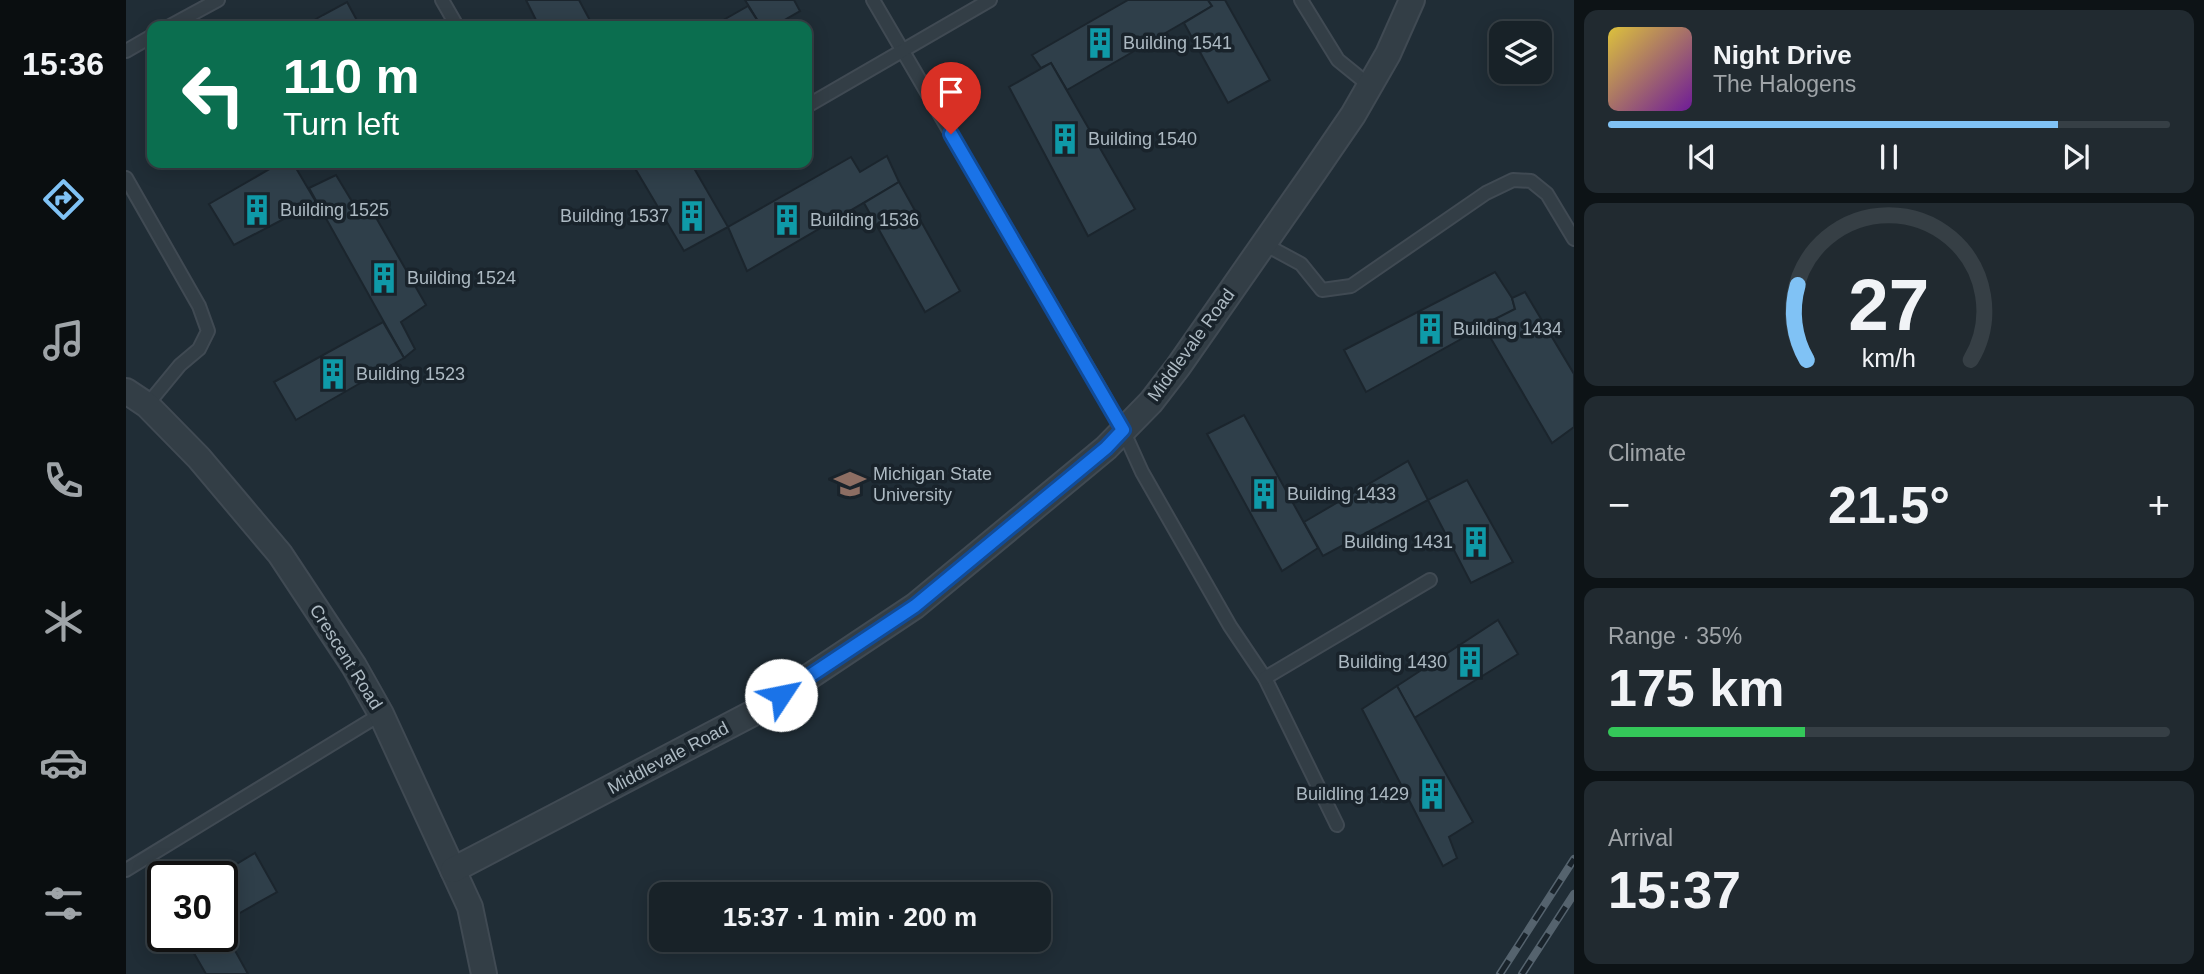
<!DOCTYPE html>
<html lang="en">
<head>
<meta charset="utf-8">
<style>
	body { margin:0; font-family:Arial,sans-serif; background:#212a30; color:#f1f3f6; height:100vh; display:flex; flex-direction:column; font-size:26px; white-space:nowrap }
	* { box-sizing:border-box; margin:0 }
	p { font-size:23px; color:#9fa4a8 }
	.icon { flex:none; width:38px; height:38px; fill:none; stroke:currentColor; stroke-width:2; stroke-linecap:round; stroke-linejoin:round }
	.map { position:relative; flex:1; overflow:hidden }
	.side { display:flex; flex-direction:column; gap:10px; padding:10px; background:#0d1316; width:630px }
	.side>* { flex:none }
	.hud { position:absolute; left:21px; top:21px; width:665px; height:147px; border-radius:14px; box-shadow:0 4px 18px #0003,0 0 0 2px #363f45; background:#0b6e4f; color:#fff; overflow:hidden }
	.buttons { position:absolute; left:1363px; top:21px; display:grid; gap:14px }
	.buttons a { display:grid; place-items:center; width:63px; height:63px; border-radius:14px; background:#182228; box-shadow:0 4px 18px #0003,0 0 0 2px #363f45; font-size:35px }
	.speed { position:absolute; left:21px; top:861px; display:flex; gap:14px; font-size:35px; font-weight:700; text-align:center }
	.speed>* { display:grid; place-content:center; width:91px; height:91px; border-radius:50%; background:#182228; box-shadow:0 4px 18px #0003,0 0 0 2px #363f45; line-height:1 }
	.speed .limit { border:4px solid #111; border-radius:10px; background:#fff; color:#111 }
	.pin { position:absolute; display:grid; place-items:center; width:60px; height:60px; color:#fff; margin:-72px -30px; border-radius:50% 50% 50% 0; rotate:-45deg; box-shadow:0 0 7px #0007 }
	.pin .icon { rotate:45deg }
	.me { position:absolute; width:77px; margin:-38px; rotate:56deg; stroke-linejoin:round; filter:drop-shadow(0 0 5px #0008) }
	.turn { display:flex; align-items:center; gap:24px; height:147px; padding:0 21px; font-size:32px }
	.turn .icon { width:91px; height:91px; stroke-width:2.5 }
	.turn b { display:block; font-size:49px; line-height:60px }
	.big { font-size:52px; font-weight:700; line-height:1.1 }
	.side .card { flex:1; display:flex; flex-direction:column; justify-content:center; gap:10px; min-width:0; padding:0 24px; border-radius:14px; background:#212a30 }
	.side .dial { align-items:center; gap:0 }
	.dial svg { height:182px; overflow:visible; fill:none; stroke:#363f45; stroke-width:7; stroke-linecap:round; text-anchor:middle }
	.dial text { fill:#f1f3f6; stroke:none }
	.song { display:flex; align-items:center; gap:21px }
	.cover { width:84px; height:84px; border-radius:10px; background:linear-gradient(135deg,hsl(50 70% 55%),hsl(280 70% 35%)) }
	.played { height:7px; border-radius:4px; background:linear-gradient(90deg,#80c2f5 80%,#363f45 80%) }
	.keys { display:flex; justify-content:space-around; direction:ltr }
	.heat { display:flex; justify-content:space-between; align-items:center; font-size:38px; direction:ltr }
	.charge { height:10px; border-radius:5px; background:linear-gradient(90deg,#34c759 35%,#363f45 0) }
	.trip { position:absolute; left:523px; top:882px; width:402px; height:70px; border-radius:14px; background:#182228; box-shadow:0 4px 18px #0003,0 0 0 2px #363f45; font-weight:700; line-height:70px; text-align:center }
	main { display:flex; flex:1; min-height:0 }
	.menu { display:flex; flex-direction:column; width:126px; justify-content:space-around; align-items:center; background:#0a0e10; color:#9fa4a8 }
	.menu .icon { width:49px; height:49px }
	.menu .selected { color:#80c2f5 }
	.menu b { font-size:32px; color:#f1f3f6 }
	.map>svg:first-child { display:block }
</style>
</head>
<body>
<main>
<nav class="menu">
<b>15:36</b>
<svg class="icon selected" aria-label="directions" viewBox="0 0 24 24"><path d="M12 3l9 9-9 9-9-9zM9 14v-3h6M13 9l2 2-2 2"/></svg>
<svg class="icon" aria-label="music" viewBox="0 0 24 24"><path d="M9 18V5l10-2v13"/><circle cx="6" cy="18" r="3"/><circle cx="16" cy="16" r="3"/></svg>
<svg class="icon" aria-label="phone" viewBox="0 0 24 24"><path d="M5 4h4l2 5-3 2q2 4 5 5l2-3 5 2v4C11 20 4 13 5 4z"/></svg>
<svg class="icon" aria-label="climate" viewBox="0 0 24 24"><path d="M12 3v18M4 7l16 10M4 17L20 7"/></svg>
<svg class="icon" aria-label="car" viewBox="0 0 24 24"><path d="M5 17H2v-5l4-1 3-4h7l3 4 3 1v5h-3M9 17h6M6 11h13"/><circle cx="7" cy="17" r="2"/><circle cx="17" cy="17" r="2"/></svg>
<svg class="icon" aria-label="filters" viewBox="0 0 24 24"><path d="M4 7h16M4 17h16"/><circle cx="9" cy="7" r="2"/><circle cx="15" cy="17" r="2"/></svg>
</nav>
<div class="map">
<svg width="1448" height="974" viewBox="0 0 1448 974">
	<rect width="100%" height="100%" fill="#202d36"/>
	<!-- building -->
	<g fill="#2f3f4a" stroke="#1b252d" stroke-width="2">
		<polygon points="400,0 453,0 467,26 413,26"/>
		<polygon points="619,0 668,0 674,11 648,26 635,26"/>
		<polygon points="1002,0 1082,0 1086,6 941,90 925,63 915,68 906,55"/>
		<polygon points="1082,0 1099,0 1144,80 1102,103 1058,23 1086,6"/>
		<polygon points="221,2 234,26 178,26 197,15"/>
		<polygon points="622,6 635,26 587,26"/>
		<polygon points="925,63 1009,209 962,236 883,87"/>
		<polygon points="761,156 773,182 621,271 602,227 725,157 734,172"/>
		<polygon points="154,163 167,163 190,202 108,245 83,204"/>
		<polygon points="521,163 565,163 602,227 558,251 510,170"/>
		<polygon points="210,175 227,203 240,200 300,305 275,322 289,349 278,358 183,188"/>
		<polygon points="773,182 834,291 799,312 738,203"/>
		<polygon points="1369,272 1386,298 1389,309 1240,392 1218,350"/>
		<polygon points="1399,292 1448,374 1448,427 1426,443 1357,325 1389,309 1386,298"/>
		<polygon points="257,322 278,358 170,420 148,382"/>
		<polygon points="1118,415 1192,548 1156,571 1081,434"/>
		<polygon points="1282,461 1302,500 1197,556 1178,522"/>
		<polygon points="1341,480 1387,562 1345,583 1302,500"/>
		<polygon points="1372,620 1392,654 1288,718 1271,686"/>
		<polygon points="1271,686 1347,822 1323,837 1331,858 1317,866 1236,709"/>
		<polygon points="129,853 151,892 96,923 96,877 89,877"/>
		<polygon points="96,927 122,974 80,974 58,936 96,936"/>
	</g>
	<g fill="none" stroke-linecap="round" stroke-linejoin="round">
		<defs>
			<g id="service">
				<polyline points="316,0 331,26"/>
				<polyline points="747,0 976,392 997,430 1016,472 1104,626 1139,678 1211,825"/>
				<polyline points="1175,0 1212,60 1244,86"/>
				<polyline points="44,26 92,0"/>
				<polyline points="0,51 26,36"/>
				<polyline points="681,106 864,0"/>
				<polyline points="0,178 73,306 82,331 73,349 54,365 21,405"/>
				<polyline points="1138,244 1175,264 1196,290 1225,286 1360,193 1387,180 1405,181 1421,194 1448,239"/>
				<polyline points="1139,678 1304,580"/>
				<polyline points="0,870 255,714"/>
			</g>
			<g id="minor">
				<polyline points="0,391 21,405 73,458 154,554 228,666 255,714 344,907 358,974"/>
				<polyline points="327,870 633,710 789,606 980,448 1025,402 1052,367 1188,172 1227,115 1262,54 1286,0"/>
			</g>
		</defs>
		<!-- service casing -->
		<use href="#service" stroke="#404a53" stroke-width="16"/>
		<!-- minor casing -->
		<use href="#minor" stroke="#404a53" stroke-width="28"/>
		<!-- service -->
		<use href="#service" stroke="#333e46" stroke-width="12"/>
		<!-- minor -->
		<use href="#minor" stroke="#333e46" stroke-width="24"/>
		<defs>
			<g id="rail">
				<polyline points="1374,974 1448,859"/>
				<polyline points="1396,974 1448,894"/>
			</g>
		</defs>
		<!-- rail casing -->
		<use href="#rail" stroke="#55636e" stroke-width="8"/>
		<!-- rail -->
		<use href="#rail" stroke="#19232b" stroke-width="5" stroke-dasharray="16" stroke-linecap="butt"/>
	</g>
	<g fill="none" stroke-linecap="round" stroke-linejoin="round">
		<defs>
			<polyline id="route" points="655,695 789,606 980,448 997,430 825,134"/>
		</defs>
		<!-- route casing -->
		<use href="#route" stroke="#114b97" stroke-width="18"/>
		<!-- route -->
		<use href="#route" stroke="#1a73e8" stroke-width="12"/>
	</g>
	<!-- icons -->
	<defs>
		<symbol id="building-bare" viewBox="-9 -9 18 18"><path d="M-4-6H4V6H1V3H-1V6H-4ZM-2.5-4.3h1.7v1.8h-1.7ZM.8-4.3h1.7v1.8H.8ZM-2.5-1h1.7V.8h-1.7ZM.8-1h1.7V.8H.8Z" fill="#0f9aa8" stroke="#19232b" stroke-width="2.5" paint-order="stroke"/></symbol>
		<symbol id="university-bare" viewBox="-9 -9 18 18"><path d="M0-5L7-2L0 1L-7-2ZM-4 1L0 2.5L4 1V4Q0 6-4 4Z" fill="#8d6e63" stroke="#19232b" stroke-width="2.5" paint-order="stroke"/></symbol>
	</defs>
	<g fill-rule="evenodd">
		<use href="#building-bare" x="952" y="21" width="44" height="44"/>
		<use href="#building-bare" x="917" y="117" width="44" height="44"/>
		<use href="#building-bare" x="109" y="188" width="44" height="44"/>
		<use href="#building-bare" x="544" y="194" width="44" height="44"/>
		<use href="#building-bare" x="639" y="198" width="44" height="44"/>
		<use href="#building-bare" x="236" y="256" width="44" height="44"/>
		<use href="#building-bare" x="1282" y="307" width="44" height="44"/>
		<use href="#building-bare" x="185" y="352" width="44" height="44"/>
		<use href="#university-bare" x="702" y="462" width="44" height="44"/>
		<use href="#building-bare" x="1116" y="472" width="44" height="44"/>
		<use href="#building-bare" x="1328" y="520" width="44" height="44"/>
		<use href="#building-bare" x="1322" y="640" width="44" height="44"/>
		<use href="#building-bare" x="1284" y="772" width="44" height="44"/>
	</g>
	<g text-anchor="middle" stroke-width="7" stroke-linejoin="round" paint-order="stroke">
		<!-- poi labels -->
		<g font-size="18" fill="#adbac3" stroke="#19232b" text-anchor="start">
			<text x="997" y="49">Building 1541</text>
			<text x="962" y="145">Building 1540</text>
			<text x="154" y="216">Building 1525</text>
			<text x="543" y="222" text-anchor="end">Building 1537</text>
			<text x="684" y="226">Building 1536</text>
			<text x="281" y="284">Building 1524</text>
			<text x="1327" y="335">Building 1434</text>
			<text x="230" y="380">Building 1523</text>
			<text x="747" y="480">Michigan State<tspan x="747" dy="21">University</tspan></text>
			<text x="1161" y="500">Building 1433</text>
			<text x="1327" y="548" text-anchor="end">Building 1431</text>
			<text x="1321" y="668" text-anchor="end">Building 1430</text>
			<text x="1283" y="800" text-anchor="end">Buildling 1429</text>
		</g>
		<!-- street labels -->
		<g font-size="18" fill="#adbac3" stroke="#19232b">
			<text transform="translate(1065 345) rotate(-54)" y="6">Middlevale Road</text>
			<text transform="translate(220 657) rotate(58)" y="6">Crescent Road</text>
			<text transform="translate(542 758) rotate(-28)" y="6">Middlevale Road</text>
		</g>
	</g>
</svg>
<div class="buttons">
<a><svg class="icon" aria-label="layers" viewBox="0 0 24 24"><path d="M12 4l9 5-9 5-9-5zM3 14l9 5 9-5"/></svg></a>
</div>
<div class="speed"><div class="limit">30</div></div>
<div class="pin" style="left:825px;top:134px;background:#d93025"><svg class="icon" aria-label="arrive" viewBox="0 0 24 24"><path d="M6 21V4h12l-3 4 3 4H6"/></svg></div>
<svg class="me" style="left:655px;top:695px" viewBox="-20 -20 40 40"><circle r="19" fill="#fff"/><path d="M0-13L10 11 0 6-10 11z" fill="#1a73e8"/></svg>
<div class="trip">15:37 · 1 min · 200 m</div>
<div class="hud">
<div class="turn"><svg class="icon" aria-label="left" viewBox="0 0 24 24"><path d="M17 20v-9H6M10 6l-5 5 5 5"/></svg><div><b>110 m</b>Turn left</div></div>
</div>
</div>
<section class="side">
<div class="card">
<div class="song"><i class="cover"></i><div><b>Night Drive</b><p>The Halogens</p></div></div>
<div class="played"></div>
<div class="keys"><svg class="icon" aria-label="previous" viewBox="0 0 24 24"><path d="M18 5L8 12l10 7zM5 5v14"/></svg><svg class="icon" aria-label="pause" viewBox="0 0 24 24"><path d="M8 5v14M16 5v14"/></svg><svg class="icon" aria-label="next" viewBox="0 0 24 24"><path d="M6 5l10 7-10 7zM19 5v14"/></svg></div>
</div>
<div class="card dial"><svg viewBox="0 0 100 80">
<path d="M14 69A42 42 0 1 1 86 69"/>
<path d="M14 69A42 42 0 0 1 10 36" stroke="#80c2f5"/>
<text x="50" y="56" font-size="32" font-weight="700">27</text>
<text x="50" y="72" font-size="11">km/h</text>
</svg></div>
<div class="card"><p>Climate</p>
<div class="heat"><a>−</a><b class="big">21.5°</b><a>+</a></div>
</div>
<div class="card"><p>Range · 35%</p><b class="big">175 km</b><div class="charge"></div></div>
<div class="card"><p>Arrival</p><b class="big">15:37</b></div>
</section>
</main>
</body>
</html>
